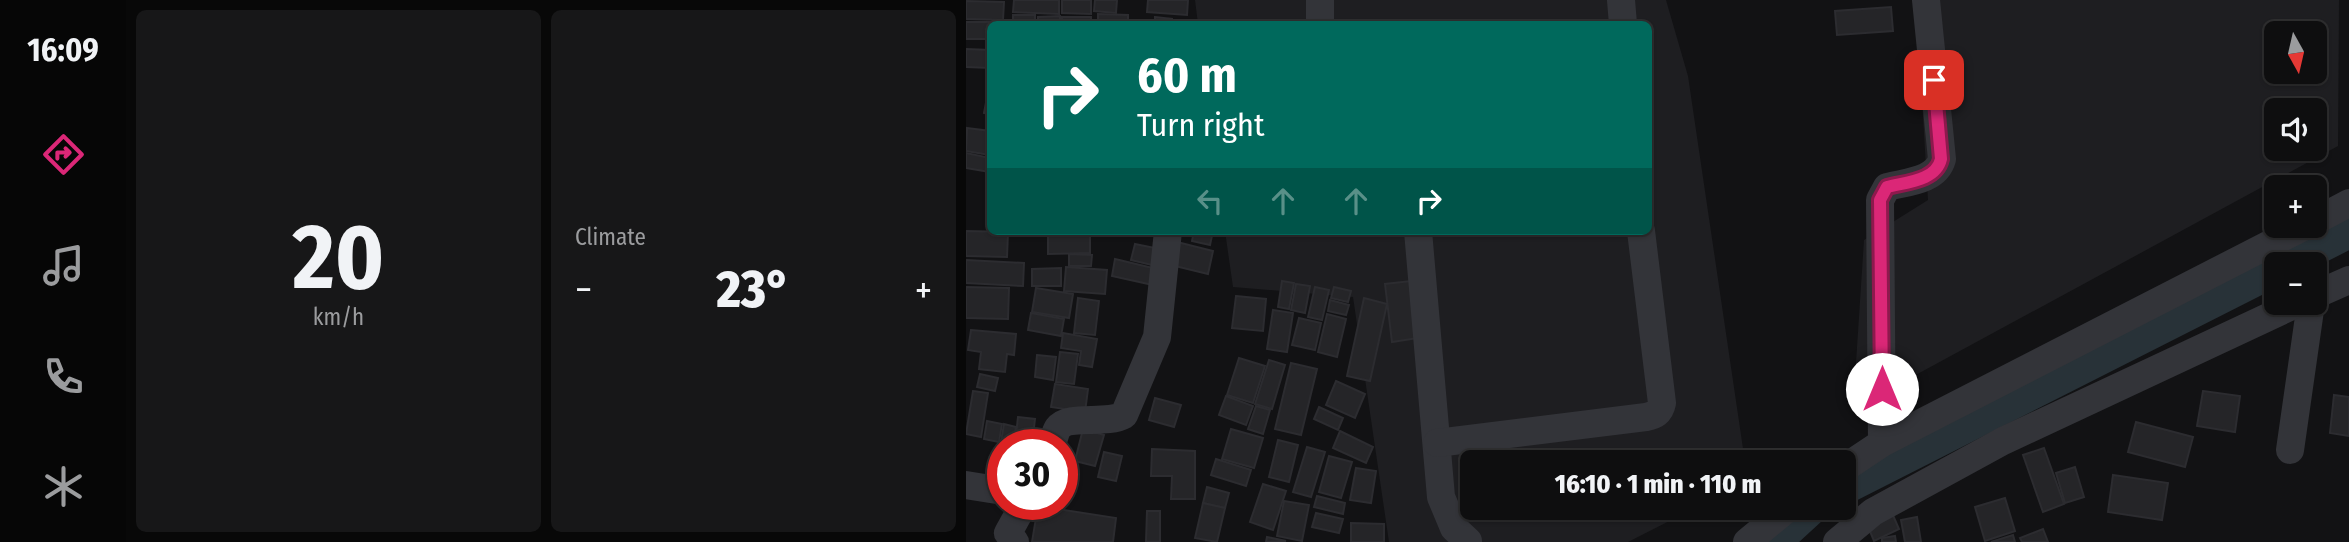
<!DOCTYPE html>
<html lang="en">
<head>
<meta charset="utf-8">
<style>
	body { margin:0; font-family:"Fira Sans Condensed",sans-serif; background:#171718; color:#f1f3f6; height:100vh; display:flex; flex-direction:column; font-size:26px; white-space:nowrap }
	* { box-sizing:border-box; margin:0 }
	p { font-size:23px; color:#9b9c9e }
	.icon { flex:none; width:38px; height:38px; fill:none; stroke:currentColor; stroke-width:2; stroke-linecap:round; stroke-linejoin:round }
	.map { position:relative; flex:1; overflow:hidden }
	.side { display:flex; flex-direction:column; gap:10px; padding:10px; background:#080808; width:840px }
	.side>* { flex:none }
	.top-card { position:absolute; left:21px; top:21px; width:665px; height:214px; border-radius:10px; box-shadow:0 2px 5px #0004,0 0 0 2px #2e2e2f; background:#00695c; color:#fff; overflow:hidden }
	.needle { width:46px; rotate:172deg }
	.controls { position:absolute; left:1298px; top:21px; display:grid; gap:14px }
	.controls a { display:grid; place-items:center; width:63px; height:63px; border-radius:10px; background:#0e0e0f; box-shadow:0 2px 5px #0004,0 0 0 2px #2e2e2f; font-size:35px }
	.speed { position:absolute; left:21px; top:429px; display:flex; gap:14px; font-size:35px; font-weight:700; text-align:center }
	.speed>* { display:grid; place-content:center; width:91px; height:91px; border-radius:50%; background:#0e0e0f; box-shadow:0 2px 5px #0004,0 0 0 2px #2e2e2f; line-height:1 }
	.speed .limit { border:10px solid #d22; background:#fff; color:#111 }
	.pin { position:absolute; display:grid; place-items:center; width:60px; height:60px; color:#fff; margin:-30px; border-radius:14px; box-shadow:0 4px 10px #0006 }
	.me { position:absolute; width:77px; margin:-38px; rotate:0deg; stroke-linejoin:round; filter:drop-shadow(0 0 5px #0008) }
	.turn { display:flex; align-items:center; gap:24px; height:147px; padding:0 35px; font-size:32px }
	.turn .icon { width:91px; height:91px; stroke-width:2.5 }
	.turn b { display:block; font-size:49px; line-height:60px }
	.lanes { display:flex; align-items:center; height:66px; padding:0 35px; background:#0003; justify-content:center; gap:35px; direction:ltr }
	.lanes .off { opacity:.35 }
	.big { font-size:52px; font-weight:800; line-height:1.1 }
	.side .card { flex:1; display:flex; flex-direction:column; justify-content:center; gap:10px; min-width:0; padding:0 24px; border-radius:10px; background:#171718 }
	.side .dial { align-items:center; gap:0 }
	.dial b { font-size:91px; line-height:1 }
	.heat { display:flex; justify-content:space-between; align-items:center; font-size:38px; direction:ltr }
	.side .tiles { flex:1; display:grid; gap:10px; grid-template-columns:repeat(2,1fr) }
	.trip { position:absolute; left:494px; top:450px; width:396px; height:70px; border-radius:10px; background:#0e0e0f; box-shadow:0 2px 5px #0004,0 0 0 2px #2e2e2f; font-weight:800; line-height:70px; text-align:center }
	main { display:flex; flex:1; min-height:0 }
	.tab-bar { display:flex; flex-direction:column; width:126px; justify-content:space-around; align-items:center; background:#060606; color:#9b9c9e }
	.tab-bar .icon { width:49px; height:49px }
	.tab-bar .selected { color:#db2777 }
	.tab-bar b { font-size:32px; color:#f1f3f6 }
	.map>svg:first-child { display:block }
</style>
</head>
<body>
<main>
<nav class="tab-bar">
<b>16:09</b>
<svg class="icon selected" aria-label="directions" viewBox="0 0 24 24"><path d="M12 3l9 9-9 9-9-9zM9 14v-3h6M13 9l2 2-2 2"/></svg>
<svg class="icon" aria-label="music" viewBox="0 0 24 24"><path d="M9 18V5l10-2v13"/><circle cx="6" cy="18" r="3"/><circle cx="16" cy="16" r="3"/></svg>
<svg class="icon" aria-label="phone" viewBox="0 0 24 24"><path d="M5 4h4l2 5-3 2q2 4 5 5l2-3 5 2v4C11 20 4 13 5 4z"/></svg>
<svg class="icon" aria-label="climate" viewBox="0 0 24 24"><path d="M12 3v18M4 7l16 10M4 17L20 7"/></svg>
</nav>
<section class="side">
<div class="tiles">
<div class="card dial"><b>20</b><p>km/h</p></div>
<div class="card"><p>Climate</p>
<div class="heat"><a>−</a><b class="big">23°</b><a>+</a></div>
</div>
</div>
</section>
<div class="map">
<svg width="1383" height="542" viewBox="0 0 1383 542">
	<rect width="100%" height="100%" fill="#121214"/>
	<!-- built -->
	<g fill="#1e1e21" fill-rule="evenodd">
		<polygon points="229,0 700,0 722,76 779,462 506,462 506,508 729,508 662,542 423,542 387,297 267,287 259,231 682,231 682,24 232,24"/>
		<path d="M 950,0 L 1373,0 L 1372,146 L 887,409 L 898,240 L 962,200 ZM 1311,33 L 1349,33 L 1349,72 L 1311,72 ZM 1311,110 L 1349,110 L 1349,149 L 1311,149 Z"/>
	</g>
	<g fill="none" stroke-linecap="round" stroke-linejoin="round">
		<!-- river -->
		<g stroke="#283238" stroke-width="38">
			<polyline points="1314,264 1383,229"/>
			<polyline points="877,486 1311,266"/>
			<polyline points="805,542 842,508"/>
		</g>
	</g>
	<!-- building -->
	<g fill="#252528" stroke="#2c2c30" stroke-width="2">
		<polygon points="48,0 93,0 93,14 47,12"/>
		<polygon points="96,0 125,0 125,14 96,13"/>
		<polygon points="129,0 151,0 150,13 128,11"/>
		<polygon points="182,0 222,0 221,15 181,12"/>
		<polygon points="0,1 38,2 37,20 0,19"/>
		<polygon points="925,7 927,31 871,35 869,11"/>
		<polygon points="132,14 162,15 162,24 132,24"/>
		<rect x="47" y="15" width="22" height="9"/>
		<polygon points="94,16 94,24 72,24 72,17"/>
		<rect x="96" y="17" width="29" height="7"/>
		<polygon points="189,17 206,19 206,24 189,24"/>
		<polygon points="0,22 37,22 37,24 24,24 24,39 0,39"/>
		<polygon points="0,49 24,50 24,68 0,67"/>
		<polygon points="22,92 24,93 24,114 18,113"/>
		<polygon points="1,128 24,131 24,155 0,151"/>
		<polygon points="0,153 24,158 24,172 0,168"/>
		<polygon points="0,231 42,232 41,257 0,256"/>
		<polygon points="228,231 247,231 244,245 226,241"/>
		<polygon points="82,234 124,234 124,253 82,254"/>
		<polygon points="211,242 247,251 242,274 205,265"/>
		<polygon points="169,244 189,248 186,265 165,260"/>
		<polygon points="103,254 126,255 125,266 103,266"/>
		<polygon points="149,259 191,269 187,285 146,276"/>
		<polygon points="0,260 58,263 57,286 0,283"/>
		<polygon points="100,267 141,270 139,294 98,291"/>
		<polygon points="95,268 95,286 66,286 66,269"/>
		<polygon points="316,281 328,283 323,309 312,307"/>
		<polygon points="445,281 452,338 426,342 419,284"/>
		<polygon points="330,284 344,286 339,313 325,310"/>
		<polygon points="0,287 43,288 42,319 0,318"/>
		<polygon points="349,287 363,290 356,320 342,317"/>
		<polygon points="368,287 385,291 382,302 365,298"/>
		<polygon points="70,288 107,294 103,318 66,312"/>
		<polygon points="270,296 300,299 297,331 266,328"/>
		<polygon points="112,298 133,301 129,335 108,333"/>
		<polygon points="398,298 421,304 404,381 381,376"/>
		<polygon points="364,300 383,305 380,315 362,311"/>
		<polygon points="307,310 327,313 321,352 301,349"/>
		<polygon points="65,313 98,319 95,336 62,330"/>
		<polygon points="361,314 380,319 371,357 352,352"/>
		<polygon points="333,318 355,323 349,350 326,345"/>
		<polygon points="5,330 50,334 48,355 41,354 39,372 13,369 15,352 2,350"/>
		<polygon points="97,333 131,339 126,367 113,365 115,351 95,348"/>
		<polygon points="94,352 112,354 108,384 90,382"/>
		<polygon points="71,355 90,357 87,380 69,377"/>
		<polygon points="273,358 299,366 287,403 261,395"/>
		<polygon points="303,360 319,365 306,409 289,404"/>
		<polygon points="325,363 351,369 335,435 309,429"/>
		<polygon points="14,374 32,378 29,391 11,387"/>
		<polygon points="370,381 399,394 389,418 360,405"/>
		<polygon points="89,384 122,389 119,412 85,407"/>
		<polygon points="7,391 22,393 15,437 0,434"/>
		<polygon points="1237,391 1274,396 1269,432 1231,426"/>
		<polygon points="1368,395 1383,397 1383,436 1364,433"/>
		<polygon points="260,396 287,406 280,425 253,415"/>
		<polygon points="189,398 215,405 208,427 183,420"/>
		<polygon points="290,406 304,410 297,434 282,429"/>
		<polygon points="353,407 377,418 372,430 348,419"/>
		<polygon points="52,417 69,419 66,444 49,444"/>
		<polygon points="21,421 36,424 33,442 18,439"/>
		<polygon points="1170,422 1227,437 1219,467 1162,452"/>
		<polygon points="38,424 50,427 47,444 37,444 37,455 33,454"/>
		<polygon points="117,429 138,435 129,466 109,461"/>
		<polygon points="265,429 297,438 288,468 256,459"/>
		<polygon points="374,431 407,447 400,463 367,448"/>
		<polygon points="312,440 332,445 323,482 303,477"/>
		<polygon points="341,447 359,452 345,497 327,492"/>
		<polygon points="1078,448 1098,504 1077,512 1057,455"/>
		<polygon points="186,449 229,451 229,499 205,499 206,476 185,476"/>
		<polygon points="138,452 156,456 150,481 132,477"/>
		<polygon points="363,456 386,462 375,498 353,492"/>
		<polygon points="250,459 285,470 280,486 245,475"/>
		<polygon points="1109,467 1118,497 1099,503 1090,473"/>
		<polygon points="390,468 410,471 405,503 384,500"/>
		<polygon points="1147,475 1202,483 1196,520 1142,512"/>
		<polygon points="297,484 320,491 307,530 284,522"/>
		<polygon points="241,487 263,493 259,508 237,503"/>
		<polygon points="351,496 379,503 377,514 348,507"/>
		<polygon points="1039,498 1049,531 1019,541 1009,507"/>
		<polygon points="318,501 343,505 336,541 311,536"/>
		<polygon points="237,503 259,508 251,542 229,538"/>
		<polygon points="72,506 150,518 147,542 66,542"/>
		<polygon points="181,511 194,511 194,542 180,542"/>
		<polygon points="350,513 377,519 373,533 346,527"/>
		<polygon points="926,513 933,529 908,541 901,524"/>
		<polygon points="951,517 955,542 939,542 935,520"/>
		<polygon points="385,523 418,524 418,542 385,542"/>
		<polygon points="1077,529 1082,542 1056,542 1054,538"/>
		<polygon points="1047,535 1049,542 1025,542"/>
		<polygon points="929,536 930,542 916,542 916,538"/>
		<polygon points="301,537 320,541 300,542"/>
	</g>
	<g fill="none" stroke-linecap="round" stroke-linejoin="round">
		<!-- minor -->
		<g stroke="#333439" stroke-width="28">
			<polyline points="354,0 354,24"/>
			<polyline points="655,0 657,24"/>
			<polyline points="1349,221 1383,203"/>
			<polyline points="452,231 475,497 488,528 502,541"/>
			<polyline points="1349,295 1383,280"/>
			<path d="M 471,443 L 680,417 C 689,415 694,413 696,403 L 675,231"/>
			<path d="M 916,443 L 914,200 L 921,187 C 940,182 970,181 976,159 L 960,0"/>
			<path d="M 86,444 C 88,440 89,432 92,428 C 102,414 140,425 158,415 L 191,337 L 202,231"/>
			<polyline points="1324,450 1345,303"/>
			<polyline points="877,469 916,443 1339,226"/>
			<polyline points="0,485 37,491"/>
			<polyline points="49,542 42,533 58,504"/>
			<polyline points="781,542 822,508"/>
			<polyline points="871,542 907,512 1037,441 1332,303"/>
		</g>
	</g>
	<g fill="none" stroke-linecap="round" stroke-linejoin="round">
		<defs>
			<path id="route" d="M 916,389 L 914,200 L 921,187 C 940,182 970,181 975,159 L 968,80"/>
		</defs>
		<!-- route casing -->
		<use href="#route" stroke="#8e194d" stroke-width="18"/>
		<!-- route -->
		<use href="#route" stroke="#db2777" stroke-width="12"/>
	</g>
</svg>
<div class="controls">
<a><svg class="needle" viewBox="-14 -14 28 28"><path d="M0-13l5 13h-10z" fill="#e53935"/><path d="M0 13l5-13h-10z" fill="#9b9c9e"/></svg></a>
<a><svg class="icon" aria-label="sound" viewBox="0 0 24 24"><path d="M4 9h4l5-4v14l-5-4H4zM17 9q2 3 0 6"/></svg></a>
<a>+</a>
<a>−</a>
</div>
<div class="speed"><div class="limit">30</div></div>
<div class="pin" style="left:968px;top:80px;background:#d93025"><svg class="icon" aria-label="arrive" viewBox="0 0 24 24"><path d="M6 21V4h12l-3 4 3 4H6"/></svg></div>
<svg class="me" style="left:916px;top:389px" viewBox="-20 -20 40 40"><circle r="19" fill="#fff"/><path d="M0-13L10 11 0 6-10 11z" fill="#db2777"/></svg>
<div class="trip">16:10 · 1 min · 110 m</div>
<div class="top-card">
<div class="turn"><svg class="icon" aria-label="right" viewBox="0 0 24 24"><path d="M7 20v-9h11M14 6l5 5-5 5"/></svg><div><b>60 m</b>Turn right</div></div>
<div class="lanes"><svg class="icon off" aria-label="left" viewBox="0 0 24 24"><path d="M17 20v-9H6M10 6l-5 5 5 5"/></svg><svg class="icon off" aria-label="ahead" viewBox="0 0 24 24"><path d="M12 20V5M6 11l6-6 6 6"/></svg><svg class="icon off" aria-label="ahead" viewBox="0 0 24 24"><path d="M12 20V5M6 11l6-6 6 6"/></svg><svg class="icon" aria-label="right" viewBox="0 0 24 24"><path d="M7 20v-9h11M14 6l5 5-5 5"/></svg></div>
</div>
</div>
</main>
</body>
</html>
